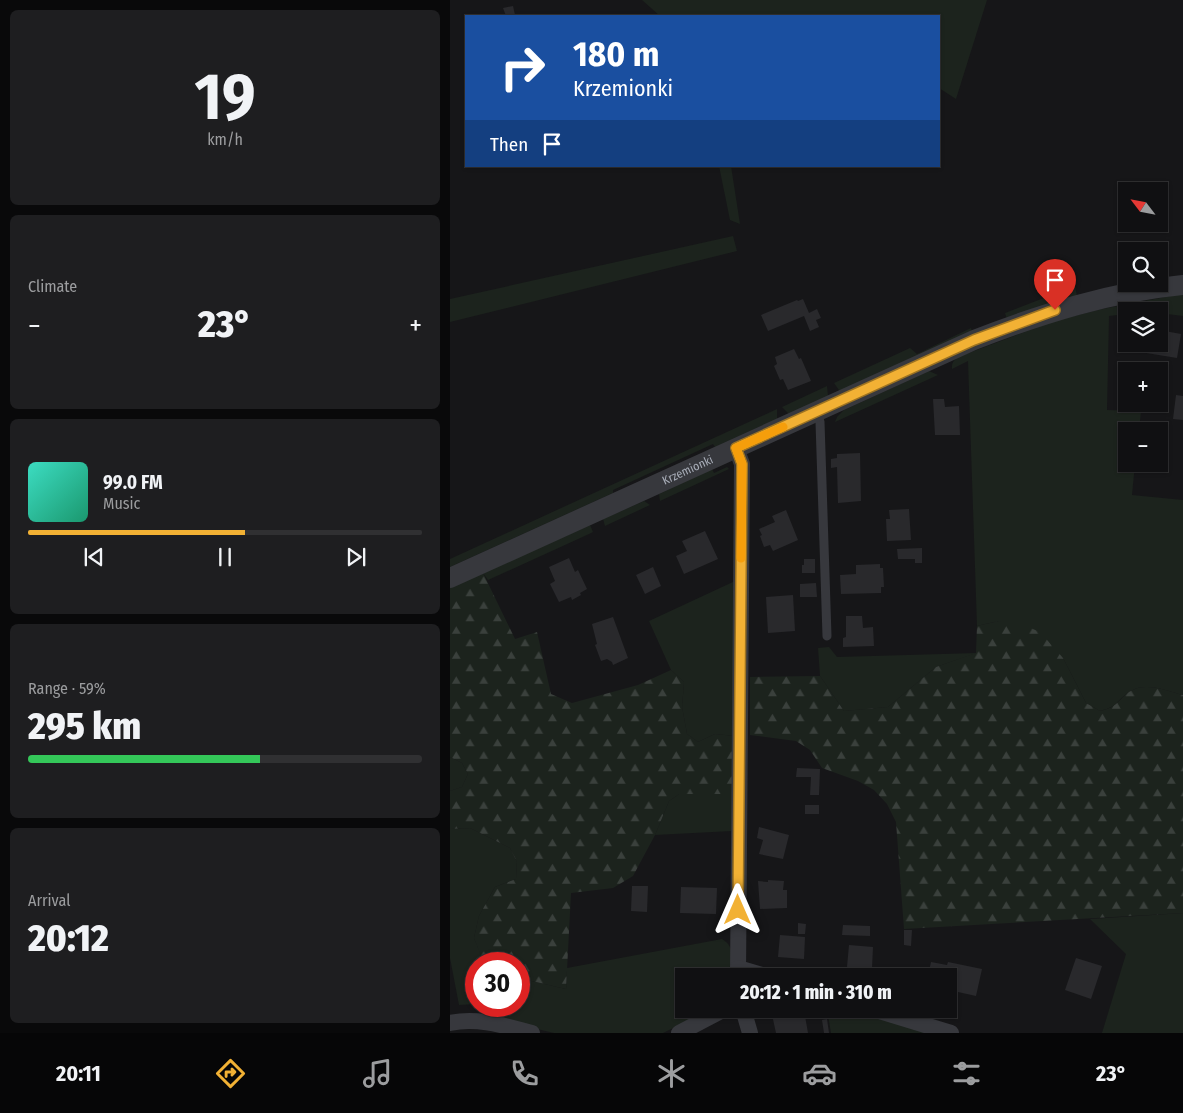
<!DOCTYPE html>
<html lang="en">
<head>
<meta charset="utf-8">
<style>
	body { margin:0; font-family:"Fira Sans Condensed",sans-serif; background:#1e1e20; color:#f1f3f6; height:100vh; display:flex; flex-direction:column; font-size:19px; white-space:nowrap }
	* { box-sizing:border-box; margin:0 }
	p { font-size:16px; color:#9c9d9f }
	.icon { flex:none; width:28px; height:28px; fill:none; stroke:currentColor; stroke-width:2; stroke-linecap:round; stroke-linejoin:round }
	.map { position:relative; flex:1; overflow:hidden }
	.details { display:flex; flex-direction:column; gap:10px; padding:10px; background:#09090a; width:450px }
	.details>* { flex:none }
	.top-card { position:absolute; left:15px; top:15px; width:475px; height:152px; border-radius:0px; box-shadow:0 1px 4px #0004,0 0 0 1px #303032; background:#1a4fa0; color:#fff; overflow:hidden }
	.needle { width:32px; rotate:302deg }
	.fabs { position:absolute; left:668px; top:182px; display:grid; gap:10px }
	.fabs a { display:grid; place-items:center; width:50px; height:50px; border-radius:0px; background:#101012; box-shadow:0 1px 4px #0004,0 0 0 1px #303032; font-size:25px }
	.speed { position:absolute; left:15px; top:952px; display:flex; gap:10px; font-size:25px; font-weight:700; text-align:center }
	.speed>* { display:grid; place-content:center; width:65px; height:65px; border-radius:50%; background:#101012; box-shadow:0 1px 4px #0004,0 0 0 1px #303032; line-height:1 }
	.speed .limit { border:8px solid #d22; background:#fff; color:#111 }
	.pin { position:absolute; display:grid; place-items:center; width:42px; height:42px; color:#fff; margin:-51px -21px; border-radius:50% 50% 50% 0; rotate:-45deg; box-shadow:0 0 5px #0007 }
	.pin .icon { rotate:45deg }
	.me { position:absolute; width:55px; margin:-28px; rotate:0deg; stroke-linejoin:round; filter:drop-shadow(0 0 4px #0008) }
	.turn { display:flex; align-items:center; gap:18px; height:105px; padding:0 25px; font-size:22px }
	.turn .icon { width:65px; height:65px; stroke-width:2.5 }
	.turn b { display:block; font-size:35px; line-height:42px }
	.then { display:flex; align-items:center; height:48px; padding:0 25px; background:#0003; gap:10px; font-size:19px }
	.big { font-size:38px; font-weight:800; line-height:1.1 }
	.details .widget { flex:1; display:flex; flex-direction:column; justify-content:center; gap:8px; min-width:0; padding:0 18px; border-radius:8px; background:#1e1e20 }
	.details .dial { align-items:center; gap:0 }
	.dial b { font-size:65px; line-height:1 }
	.song { display:flex; align-items:center; gap:15px }
	.cover { width:60px; height:60px; border-radius:8px; background:linear-gradient(135deg,hsl(170 70% 55%),hsl(160 70% 35%)) }
	.played { height:5px; border-radius:2px; background:linear-gradient(90deg,#f2b134 55%,#303032 55%) }
	.keys { display:flex; justify-content:space-around; direction:ltr }
	.heat { display:flex; justify-content:space-between; align-items:center; font-size:28px; direction:ltr }
	.charge { height:8px; border-radius:4px; background:linear-gradient(90deg,#34c759 59%,#303032 0) }
	.trip { position:absolute; left:225px; top:968px; width:282px; height:50px; border-radius:0px; background:#101012; box-shadow:0 1px 4px #0004,0 0 0 1px #303032; font-weight:800; line-height:50px; text-align:center }
	.dock { display:flex; height:80px; justify-content:space-around; align-items:center; background:#060607; color:#9c9d9f }
	.dock .icon { width:35px; height:35px }
	.dock .on { color:#f2b134 }
	.dock b { font-size:22px; color:#f1f3f6 }
	main { display:flex; flex:1; min-height:0 }
	.map>svg:first-child { display:block }
</style>
</head>
<body>
<main>
<section class="details">
<div class="widget dial"><b>19</b><p>km/h</p></div>
<div class="widget"><p>Climate</p>
<div class="heat"><a>−</a><b class="big">23°</b><a>+</a></div>
</div>
<div class="widget">
<div class="song"><i class="cover"></i><div><b>99.0 FM</b><p>Music</p></div></div>
<div class="played"></div>
<div class="keys"><svg class="icon" aria-label="previous" viewBox="0 0 24 24"><path d="M18 5L8 12l10 7zM5 5v14"/></svg><svg class="icon" aria-label="pause" viewBox="0 0 24 24"><path d="M8 5v14M16 5v14"/></svg><svg class="icon" aria-label="next" viewBox="0 0 24 24"><path d="M6 5l10 7-10 7zM19 5v14"/></svg></div>
</div>
<div class="widget"><p>Range · 59%</p><b class="big">295 km</b><div class="charge"></div></div>
<div class="widget"><p>Arrival</p><b class="big">20:12</b></div>
</section>
<div class="map">
<svg width="733" height="1033" viewBox="0 0 733 1033">
	<defs>
		<pattern id="forest-firs" width="22" height="20" patternUnits="userSpaceOnUse" patternTransform="scale(1.25)"><rect width="22" height="20" fill="#1c231d"/><path d="M5 1l3.5 6h-7zM16 11l3.5 6h-7z" fill="#3a403c"/></pattern>
	</defs>
	<rect width="100%" height="100%" fill="#161618"/>
	<!-- green -->
	<g fill="#1c231d">
		<polygon points="192,0 537,0 506,99 489,88 489,16 210,16"/>
		<polygon points="269,166 281,166 290,224 280,220"/>
		<polygon points="283,236 287,251 0,322 0,299"/>
		<polygon points="625,286 627,296 557,319 555,313"/>
		<path d="M 726,295 L 733,295 L 733,316 L 709,313 L 709,311 L 676,311 L 676,314 L 659,316 L 657,410 L 691,411 L 689,431 L 676,431 L 676,464 L 685,464 L 682,495 L 733,500 L 733,695 C 716,691 696,681 679,692 C 665,702 669,706 650,711 L 636,703 L 613,658 L 549,621 L 527,626 L 518,361 L 502,369 C 501,359 508,358 516,354 L 604,321 L 652,309 Z"/>
		<polygon points="521,328 522,332 392,392 389,390 384,383 460,348 467,354"/>
		<polygon points="479,371 488,375 385,422 387,417 394,410"/>
		<polygon points="377,386 378,396 340,415 332,407"/>
		<polygon points="327,409 327,419 265,447 263,444 163,490 163,493 0,567 0,559"/>
		<polygon points="277,467 279,469 210,501 209,494 262,469 264,473"/>
		<polygon points="194,501 200,505 155,526 153,519"/>
		<polygon points="140,525 143,532 139,534 38,580 33,573"/>
		<polygon points="285,581 284,736 265,734 248,742 237,734 232,707 234,682 221,670 199,621"/>
		<polygon points="379,647 387,657 527,653 486,667 438,707 394,711 370,676 368,648"/>
		<polygon points="0,757 12,763 18,774 12,787 0,791"/>
		<polygon points="229,794 283,794 282,831 205,835 219,801"/>
		<polygon points="20,828 60,848 67,862 66,879 45,887 29,916 24,938 35,964 26,964 26,1004 9,1005 0,958 0,829"/>
		<polygon points="733,913 733,1033 652,1033 676,954 640,919"/>
		<path d="M 272,939 C 286,947 281,959 279,972 L 282,976 L 234,976 L 234,1009 L 262,1009 L 213,1033 L 104,1033 L 45,1019 L 36,1016 L 30,1006 L 69,1006 L 69,978 L 116,989 L 117,968 Z"/>
		<polygon points="377,1009 402,1009 479,1033 381,1033"/>
	</g>
	<!-- forest -->
	<g fill="url(#forest-firs)">
		<polygon points="33,573 65,639 87,632 101,694 122,703 188,685 221,670 234,682 232,707 237,734 248,742 265,734 284,736 283,794 229,794 219,801 205,835 183,876 163,888 121,893 116,989 69,978 69,964 34,963 24,938 29,916 45,887 66,879 67,862 60,848 20,828 0,829 0,791 12,787 18,774 12,763 0,757 0,587"/>
		<path d="M 549,621 L 571,624 L 590,632 L 613,658 L 636,703 L 650,711 C 668,707 666,702 679,692 C 696,681 716,691 733,695 L 733,913 L 454,929 L 446,822 L 437,804 L 424,790 L 408,781 L 372,768 L 360,750 L 346,741 L 300,735 L 300,677 L 370,676 L 394,711 L 438,707 L 486,667 L 526,653 L 527,626 Z"/>
	</g>
	<!-- building -->
	<g fill="#29292c">
		<polygon points="63,6 65,15 56,16 53,8"/>
		<polygon points="353,299 359,313 367,309 371,318 366,320 369,327 360,331 354,316 318,331 311,315 347,300 348,301"/>
		<polygon points="675,330 676,344 709,344 709,330 731,334 727,358 672,349"/>
		<polygon points="344,349 349,359 351,358 361,381 338,390 333,379 330,380 324,366 327,364 325,357"/>
		<polygon points="726,395 733,396 733,420 723,419"/>
		<polygon points="483,399 494,399 495,407 509,406 510,435 485,435"/>
		<polygon points="410,453 411,501 388,503 387,467 381,468 381,459 387,458 387,454"/>
		<polygon points="459,509 461,540 437,541 436,519 440,519 439,510"/>
		<polygon points="336,510 348,540 323,551 320,545 314,547 310,536 312,535 309,529 325,522 322,516"/>
		<polygon points="255,531 268,559 234,574 226,556 237,551 232,541"/>
		<polygon points="472,548 472,563 465,563 465,559 448,559 447,549"/>
		<polygon points="119,558 125,572 128,570 137,589 130,593 131,595 122,600 121,597 109,602 100,584 105,581 99,567"/>
		<polygon points="354,559 365,559 365,573 352,573 352,565 354,565"/>
		<polygon points="430,564 430,568 433,568 434,587 431,587 431,593 391,594 390,575 406,574 406,565"/>
		<polygon points="203,567 211,586 195,594 186,575"/>
		<polygon points="366,583 367,597 350,597 350,584"/>
		<polygon points="343,595 345,631 318,633 316,597"/>
		<polygon points="396,616 412,616 413,628 423,627 424,646 393,647 393,638 396,637"/>
		<polygon points="163,617 178,658 163,665 162,662 157,659 151,661 145,645 147,644 142,624"/>
		<polygon points="347,768 370,769 369,795 360,795 361,777 346,777"/>
		<rect x="355" y="805" width="14" height="9"/>
		<polygon points="309,827 339,835 333,859 309,854 313,840 307,838"/>
		<polygon points="318,880 334,881 333,890 337,890 337,908 310,909 308,881 318,882"/>
		<polygon points="182,886 198,886 197,912 181,911"/>
		<polygon points="231,887 267,888 266,914 230,913"/>
		<polygon points="348,923 356,924 355,934 348,934"/>
		<polygon points="393,925 420,926 420,936 392,935"/>
		<polygon points="454,930 462,930 461,946 454,945"/>
		<polygon points="330,935 355,937 354,959 328,957"/>
		<polygon points="399,945 423,947 422,968 397,967"/>
		<polygon points="626,958 652,966 641,999 615,990"/>
		<polygon points="481,962 497,965 498,962 532,969 526,996 499,990 499,976 478,976"/>
		<polygon points="329,1009 337,1009 339,1019 355,1016 358,1033 326,1033 321,1010"/>
		<polygon points="377,1019 379,1033 374,1033 372,1020"/>
	</g>
	<g fill="none" stroke-linecap="round" stroke-linejoin="round">
		<!-- service -->
		<polyline stroke="#37383d" stroke-width="9" points="367,412 370,422 377,636"/>
		<!-- minor -->
		<g stroke="#37383d" stroke-width="16">
			<polyline points="286,448 292,464 288,976"/>
			<polyline points="288,968 315,976"/>
			<polyline points="293,1009 300,1033"/>
			<polyline points="423,1009 501,1033"/>
			<path d="M 0,1023 C 28,1017 55,1026 82,1033"/>
			<polyline points="229,1033 275,1009"/>
		</g>
		<!-- tertiary -->
		<path stroke="#37383d" stroke-width="20" id="s1" d="M 0,578 L 524,340 C 591,314 660,292 733,285"/>
	</g>
	<g fill="none" stroke-linecap="round" stroke-linejoin="round">
		<defs>
			<polyline id="route" points="288,910 292,464 286,448 524,340 605,310"/>
		</defs>
		<!-- route casing -->
		<use href="#route" stroke="#9d7322" stroke-width="12"/>
		<!-- route -->
		<use href="#route" stroke="#f2b134" stroke-width="9"/>
		<!-- slow -->
		<polyline stroke="#f59e0b" stroke-width="9" points="291,558 292,464 286,448 333,427"/>
	</g>
	<g text-anchor="middle" stroke-width="5" stroke-linejoin="round" paint-order="stroke">
		<!-- street labels -->
		<g font-size="12" fill="#a8adb8" stroke="#111113">
			<text dy="4" stroke="none"><textPath href="#s1" startOffset="261">Krzemionki</textPath></text>
		</g>
	</g>
</svg>
<div class="fabs">
<a><svg class="needle" viewBox="-14 -14 28 28"><path d="M0-13l5 13h-10z" fill="#e53935"/><path d="M0 13l5-13h-10z" fill="#9c9d9f"/></svg></a>
<a><svg class="icon" aria-label="search" viewBox="0 0 24 24"><circle cx="10" cy="10" r="6"/><path d="M15 15l6 6"/></svg></a>
<a><svg class="icon" aria-label="layers" viewBox="0 0 24 24"><path d="M12 4l9 5-9 5-9-5zM3 14l9 5 9-5"/></svg></a>
<a>+</a>
<a>−</a>
</div>
<div class="speed"><div class="limit">30</div></div>
<div class="pin" style="left:605px;top:310px;background:#d93025"><svg class="icon" aria-label="arrive" viewBox="0 0 24 24"><path d="M6 21V4h12l-3 4 3 4H6"/></svg></div>
<svg class="me" style="left:288px;top:910px" viewBox="-20 -20 40 40"><path d="M0-17L14 15 0 8-14 15z" fill="#f2b134" stroke="#fff" stroke-width="4"/></svg>
<div class="trip">20:12 · 1 min · 310 m</div>
<div class="top-card">
<div class="turn"><svg class="icon" aria-label="right" viewBox="0 0 24 24"><path d="M7 20v-9h11M14 6l5 5-5 5"/></svg><div><b>180 m</b>Krzemionki</div></div>
<div class="then">Then<svg class="icon" aria-label="arrive" viewBox="0 0 24 24"><path d="M6 21V4h12l-3 4 3 4H6"/></svg></div>
</div>
</div>
</main>
<nav class="dock">
<b>20:11</b>
<svg class="icon on" aria-label="directions" viewBox="0 0 24 24"><path d="M12 3l9 9-9 9-9-9zM9 14v-3h6M13 9l2 2-2 2"/></svg>
<svg class="icon" aria-label="music" viewBox="0 0 24 24"><path d="M9 18V5l10-2v13"/><circle cx="6" cy="18" r="3"/><circle cx="16" cy="16" r="3"/></svg>
<svg class="icon" aria-label="phone" viewBox="0 0 24 24"><path d="M5 4h4l2 5-3 2q2 4 5 5l2-3 5 2v4C11 20 4 13 5 4z"/></svg>
<svg class="icon" aria-label="climate" viewBox="0 0 24 24"><path d="M12 3v18M4 7l16 10M4 17L20 7"/></svg>
<svg class="icon" aria-label="car" viewBox="0 0 24 24"><path d="M5 17H2v-5l4-1 3-4h7l3 4 3 1v5h-3M9 17h6M6 11h13"/><circle cx="7" cy="17" r="2"/><circle cx="17" cy="17" r="2"/></svg>
<svg class="icon" aria-label="filters" viewBox="0 0 24 24"><path d="M4 7h16M4 17h16"/><circle cx="9" cy="7" r="2"/><circle cx="15" cy="17" r="2"/></svg>
<b>23°</b>
</nav>
</body>
</html>
